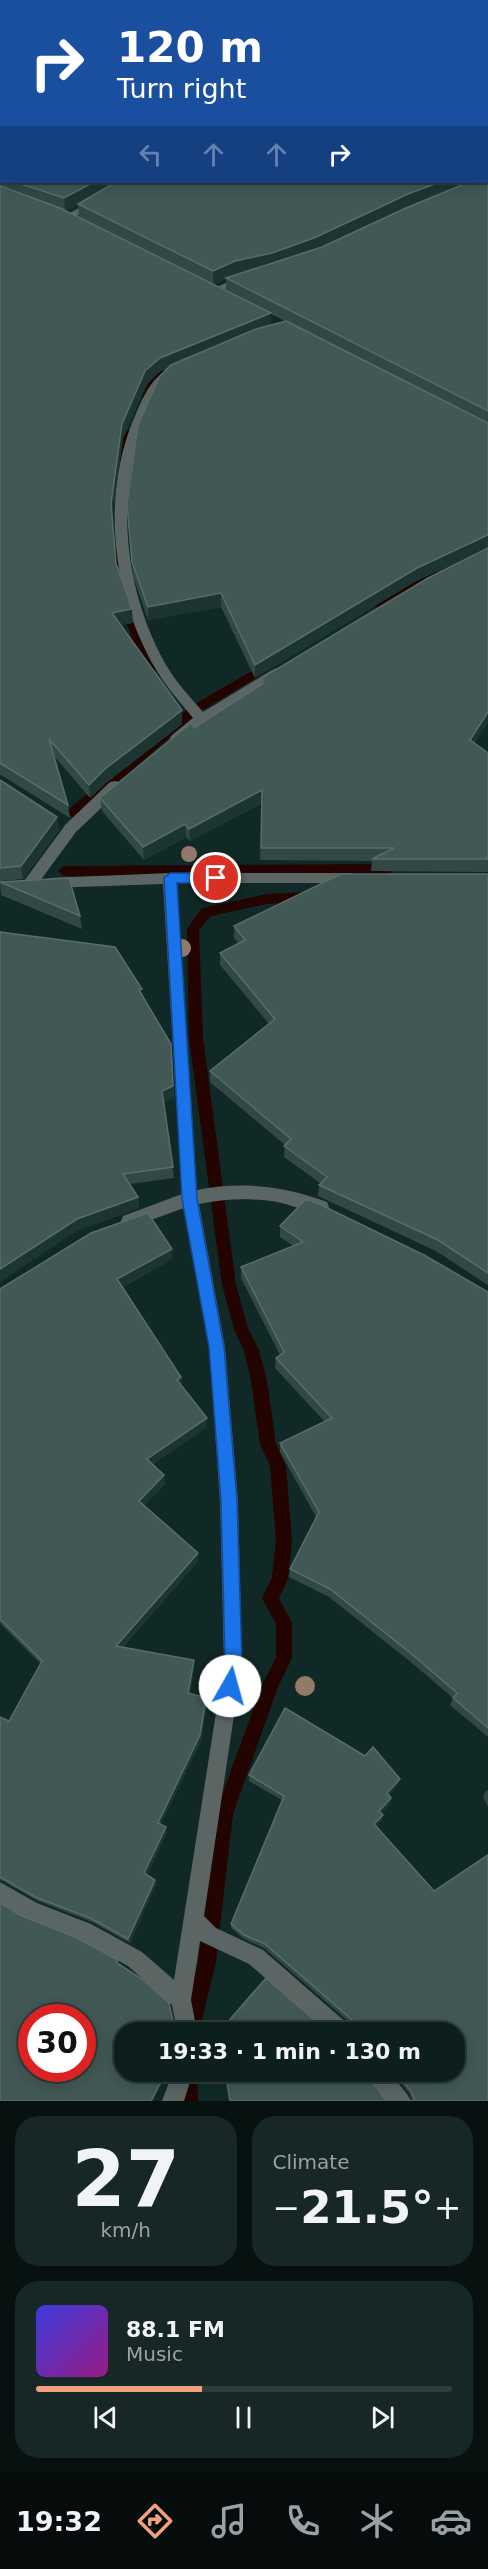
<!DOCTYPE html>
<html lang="en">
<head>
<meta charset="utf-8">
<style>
	body { margin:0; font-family:"DejaVu Sans",sans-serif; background:#162725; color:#f1f3f6; height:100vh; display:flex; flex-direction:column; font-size:22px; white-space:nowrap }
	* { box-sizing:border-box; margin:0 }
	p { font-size:20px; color:#9aa2a3 }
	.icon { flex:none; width:33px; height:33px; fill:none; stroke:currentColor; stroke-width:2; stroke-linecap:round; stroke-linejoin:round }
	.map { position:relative; height:2101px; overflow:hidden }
	.panel { display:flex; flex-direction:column; gap:15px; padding:15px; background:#07110f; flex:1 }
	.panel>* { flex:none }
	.hud { position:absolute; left:0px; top:0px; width:489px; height:183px; box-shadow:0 3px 15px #0003,0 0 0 2px #2d3d3b; background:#1a4fa0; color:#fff; overflow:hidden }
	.speed { position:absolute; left:18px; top:2004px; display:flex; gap:12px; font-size:30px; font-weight:700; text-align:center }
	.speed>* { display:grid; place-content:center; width:78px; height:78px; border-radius:50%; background:#0d1f1c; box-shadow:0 3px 15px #0003,0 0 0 2px #2d3d3b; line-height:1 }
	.speed .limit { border:9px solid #d22; background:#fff; color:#111 }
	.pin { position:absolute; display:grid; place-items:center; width:51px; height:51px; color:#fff; margin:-26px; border:3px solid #fff; border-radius:50%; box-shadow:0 2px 6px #0007 }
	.me { position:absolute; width:66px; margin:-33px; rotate:7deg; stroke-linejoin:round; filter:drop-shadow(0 0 4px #0008) }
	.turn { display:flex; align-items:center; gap:21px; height:126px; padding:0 18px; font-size:27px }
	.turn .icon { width:78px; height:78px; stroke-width:2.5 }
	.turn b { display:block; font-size:42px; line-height:51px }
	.lanes { display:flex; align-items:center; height:57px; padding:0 18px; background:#0003; justify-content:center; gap:30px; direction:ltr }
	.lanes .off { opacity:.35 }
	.big { font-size:45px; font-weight:600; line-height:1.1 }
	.panel .widget { flex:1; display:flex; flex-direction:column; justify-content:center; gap:9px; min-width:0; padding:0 21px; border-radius:24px; background:#162725 }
	.panel .dial { align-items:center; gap:0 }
	.dial b { font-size:78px; line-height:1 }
	.song { display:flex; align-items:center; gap:18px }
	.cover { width:72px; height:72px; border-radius:9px; background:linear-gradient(135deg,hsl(240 70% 55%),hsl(310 70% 35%)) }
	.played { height:6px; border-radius:3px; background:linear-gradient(90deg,#f1a17d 40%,#2d3d3b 40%) }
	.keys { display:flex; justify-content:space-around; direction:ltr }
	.heat { display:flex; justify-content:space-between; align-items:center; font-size:33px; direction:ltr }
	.panel .tiles { flex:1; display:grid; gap:15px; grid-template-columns:1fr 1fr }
	.widget:last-child { grid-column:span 2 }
	.trip { position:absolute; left:114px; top:2022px; width:351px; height:60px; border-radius:24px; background:#0d1f1c; box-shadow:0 3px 15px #0003,0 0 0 2px #2d3d3b; font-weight:600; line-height:60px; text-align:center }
	.dock { display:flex; height:96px; justify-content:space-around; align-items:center; background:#050c0b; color:#9aa2a3 }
	.dock .icon { width:42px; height:42px }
	.dock .active { color:#f1a17d }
	.dock b { font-size:27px; color:#f1f3f6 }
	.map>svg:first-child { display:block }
</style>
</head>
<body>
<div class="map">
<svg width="488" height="2101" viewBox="0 0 488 2101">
	<rect width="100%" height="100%" fill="#112926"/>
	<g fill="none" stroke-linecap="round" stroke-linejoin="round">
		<!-- stream -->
		<g fill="#230400" fill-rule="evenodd">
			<polygon points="178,362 183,365 182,367 159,381 151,399 143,399 142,397 151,377"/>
			<path d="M 132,428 L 137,431 L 126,454 L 123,487 L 118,490 L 113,487 C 114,471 115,435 132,428 Z"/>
			<polygon points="118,547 123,551 131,607 141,629 149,659 156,670 150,674 146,673 137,660 129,629 119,607 113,551"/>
			<polygon points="436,571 440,572 440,578 379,607 371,607 369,604 371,601"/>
			<polygon points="267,662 273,666 271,669 198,713 83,812 73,817 69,815 67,812 69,809 190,707"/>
			<polygon points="389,864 395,869 389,874 64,876 58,871 64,866"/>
			<polygon points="310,892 314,893 316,897 314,901 267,904 211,916 199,930 203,1038 236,1285 248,1328 259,1350 267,1381 276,1444 286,1466 292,1541 288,1579 279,1598 292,1623 292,1658 278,1687 233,1814 216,1962 199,2032 181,2032 198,1962 215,1814 263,1683 276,1657 276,1624 262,1598 272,1577 276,1541 270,1466 260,1444 251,1381 244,1351 234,1329 222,1285 189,1038 187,929 202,908 207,907 267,894"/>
			<polygon points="179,2072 197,2072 198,2101 180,2101"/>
		</g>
		<!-- minor -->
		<g fill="#5a6564" fill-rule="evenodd">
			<polygon points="124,182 135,182 70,220 61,218"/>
			<polygon points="245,275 249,276 249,280 216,293 208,293 207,291"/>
			<path d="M 173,368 L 179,371 C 172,378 164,382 159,390 C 150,402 145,417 141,431 C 115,507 127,596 166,665 C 176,682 190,697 203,712 L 272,670 L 277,668 L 283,673 L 177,743 L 172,741 L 170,738 L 172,735 L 193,718 C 181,703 167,688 157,671 C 112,597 100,496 135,416 C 143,398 152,374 173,368 Z"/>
			<polygon points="115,781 120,782 122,786 120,790 76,832 34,889 24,889 22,885 24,881 66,824 110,782"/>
			<path d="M 170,873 L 350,873 L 357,878 L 350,883 L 177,883 L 197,1190 C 242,1181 285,1186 327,1202 L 329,1207 L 327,1212 C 316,1216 285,1202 271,1201 C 247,1198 222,1199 199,1204 L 225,1347 L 238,1501 L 242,1662 L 204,1916 L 216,1928 L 263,1950 L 349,2025 L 352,2032 L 327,2032 L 249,1964 L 200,1941 L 191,2000 L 197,2032 L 177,2032 L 172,2005 L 128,1966 L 78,1939 L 24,1917 L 0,1903 L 0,1882 L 37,1903 L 91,1924 L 142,1952 L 174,1980 L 224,1662 L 220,1501 L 209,1347 L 184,1208 L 129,1228 L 123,1226 L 121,1221 L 123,1216 L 182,1194 L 163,884 L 50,888 L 43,883 L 50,878 Z"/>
			<polygon points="173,2072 193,2072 184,2101 162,2101"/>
			<polygon points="366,2072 389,2072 407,2094 411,2101 386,2101 369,2079"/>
		</g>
	</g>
	<!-- trees -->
	<g fill="#917a6a">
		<circle cx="189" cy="854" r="8"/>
		<circle cx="182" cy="948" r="9"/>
		<circle cx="305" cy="1686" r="10"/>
	</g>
	<!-- wall -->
	<g fill="#314845" fill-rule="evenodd">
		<path d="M 0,0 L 488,0 L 488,722 L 474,743 L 488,753 L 488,872 L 371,871 L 372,861 L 260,860 L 262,803 L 190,841 L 186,837 L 144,860 L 102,811 L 100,798 L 194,728 L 262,685 L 262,678 L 487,548 L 416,581 L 255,678 L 221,607 L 148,620 L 133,576 L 127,504 L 167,369 L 160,371 L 146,385 L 123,438 L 112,517 L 116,563 L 133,623 L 120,625 L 182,710 L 182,724 L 107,782 L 90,798 L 54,756 L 68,805 L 70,818 L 1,775 L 0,775 ZM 2,2 L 488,2 L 488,182 L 2,182 ZM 78,205 L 79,218 L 65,211 ZM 226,279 L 226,291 L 213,284 ZM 271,314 L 285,321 L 271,325 Z"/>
		<polygon points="0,780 59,830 23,879 0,881"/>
		<polygon points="488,874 488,1285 436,1251 318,1196 319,1185 320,1183 284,1157 285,1145 210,1082 210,1071 269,1024 220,965 220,953 238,943 234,938 234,926"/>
		<polygon points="0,882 80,916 82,929 1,895"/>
		<polygon points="143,997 171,1044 174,1098 164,1102 174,1178 130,1184 138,1197 139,1208 79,1230"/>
		<polygon points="280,1226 488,1292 488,1737 450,1705 453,1698 412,1663 329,1597 289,1577 290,1569 316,1517 280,1452 280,1443 325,1422 275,1368 276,1358 280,1355 241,1278 241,1267 293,1246 280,1237"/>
		<polygon points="172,1259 123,1287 181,1377 182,1386 207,1418 207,1427 153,1464 165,1484 144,1505 198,1553 198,1561 123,1647 194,1667 190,1694 207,1704 201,1741 161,1824 167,1832 147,1875 155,1880 156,1885 130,1943 92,1922 38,1901 1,1880 0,1881 0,1717 9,1721 41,1664 0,1623 0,1289"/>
		<polygon points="249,1775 398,1785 389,1795 391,1798 390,1804 381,1813 383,1815 381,1821 376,1826 434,1891 488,2101 230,2101 369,2078 386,2100 412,2101 409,2093 392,2072 454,2072 327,2031 353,2030 350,2023 264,1948 244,1939 231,1928 231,1924 282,1800 249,1781"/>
		<polygon points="488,1790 488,1807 483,1797 486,1791"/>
	</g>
	<!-- shaded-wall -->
	<g fill="#1d3532">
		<polygon points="0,12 1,12 2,16 2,25 0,26"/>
		<polygon points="94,182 120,182 65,212 64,198"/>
		<polygon points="440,182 472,182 313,252 226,278 226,279 213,285 213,271 235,261"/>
		<polygon points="271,313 271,327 160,371 146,385 123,438 112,517 111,504 122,424 145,371 160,358"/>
		<polygon points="488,535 487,548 416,581 255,678 255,665 417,568"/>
		<polygon points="221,593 221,607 148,620 148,607"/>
		<polygon points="132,609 133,623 113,626 112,613"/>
		<polygon points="182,710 182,724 107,782 90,798 89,785 105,769"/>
		<polygon points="488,712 488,722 468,753 470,740"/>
		<polygon points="262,790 262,803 190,841 189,829"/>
		<polygon points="57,817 59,830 23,879 21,866"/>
		<polygon points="185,824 186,837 144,860 143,847"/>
		<polygon points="173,1086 174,1098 163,1102 162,1091"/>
		<polygon points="138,1197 139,1208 79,1230 0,1282 0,1269 77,1219"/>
		<polygon points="172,1249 172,1259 119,1289 117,1279"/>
		<polygon points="181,1377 182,1387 177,1380"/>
		<polygon points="207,1418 207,1427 148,1468 147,1459"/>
		<polygon points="164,1475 165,1484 140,1509 139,1501"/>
		<polygon points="198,1553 198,1561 117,1653 116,1646"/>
		<polygon points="194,1660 194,1667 189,1700 188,1693"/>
		<polygon points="206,1698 207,1704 201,1741 159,1828 158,1823"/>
		<polygon points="400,1779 398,1785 386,1798 387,1793"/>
		<polygon points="391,1798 390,1804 378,1816 379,1811"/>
		<polygon points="383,1815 381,1821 372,1830 374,1824"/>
		<polygon points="166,1827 167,1832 145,1878 144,1873"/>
		<polygon points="155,1880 156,1885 130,1943 128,1939"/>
		<polygon points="166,2072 168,2072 153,2101 151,2101"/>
	</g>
	<!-- building -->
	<g fill="#425855" stroke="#586d6a" stroke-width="1.5" fill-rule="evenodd">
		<polygon points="0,0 488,0 488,166 488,2 2,2 2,12 0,12"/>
		<polygon points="2,21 2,177 0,177 0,22"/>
		<polygon points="488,174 488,411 226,278 322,247 406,208 469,182 488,182"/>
		<polygon points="15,182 94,182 64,198"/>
		<polygon points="116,182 440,182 408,194 314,238 272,253 235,261 213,271 78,204"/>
		<polygon points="0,186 60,208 271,313 160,358 145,371 122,424 111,504 116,563 132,609 112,613 182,710 105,769 89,785 49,739 68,805 0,763"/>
		<polygon points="286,321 488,423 488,535 417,568 255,665 221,593 148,607 132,562 127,504 138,425 160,376 171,365 256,329"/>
		<polygon points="488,548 488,712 470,740 488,753 488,859 372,859 394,848 261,848 262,790 189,829 185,824 143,847 100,798 191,723 194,728 264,683 262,678 428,578"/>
		<polygon points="0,780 57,817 21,866 0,868"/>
		<polygon points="341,874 488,874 488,1273 438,1240 319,1185 327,1177 284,1146 291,1139 210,1071 275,1019 220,953 245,940 234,926"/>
		<polygon points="69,878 80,916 0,882"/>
		<polygon points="0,932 115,947 142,989 139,990 171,1044 173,1086 162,1091 173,1167 123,1174 138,1197 77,1219 0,1269"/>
		<polygon points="305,1200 315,1202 424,1255 488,1292 488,1728 453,1698 457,1693 414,1656 330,1589 290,1569 319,1512 280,1443 332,1418 276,1358 284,1352 241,1267 303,1242 280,1226"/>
		<polygon points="148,1213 172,1249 117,1279 181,1377 177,1380 207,1418 147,1459 164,1475 139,1501 198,1553 116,1646 194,1660 188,1693 206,1698 200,1735 158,1823 166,1827 144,1873 155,1880 128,1939 90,1918 35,1897 0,1877 0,1717 9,1721 42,1661 0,1619 0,1289 91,1233"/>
		<polygon points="285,1708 365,1756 373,1747 400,1779 387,1793 391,1798 379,1811 383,1815 374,1824 434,1891 488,1855 488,2101 230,2101 225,2072 366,2072 369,2078 386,2100 415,2101 411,2091 395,2072 454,2072 454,2032 219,2032 266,1978 327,2031 356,2030 352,2020 265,1944 244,1935 231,1924 284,1796 249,1775"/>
		<path d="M 0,1903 L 20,1915 L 75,1937 L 118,1960 L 117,1963 L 142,1979 L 169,2003 L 175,2031 L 185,2031 L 185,2032 L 124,2032 L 124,2072 L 166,2072 L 151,2101 L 0,2101 ZM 32,2018 L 82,2018 L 82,2068 L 32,2068 Z"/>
	</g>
	<!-- route -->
	<polygon fill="#1a73e8" stroke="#114b97" stroke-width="1.5" points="170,873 216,873 222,878 216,883 177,883 197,1199 224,1347 237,1500 242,1662 236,1692 230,1694 223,1692 221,1686 225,1662 221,1500 209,1347 182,1199 164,878"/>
</svg>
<div class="speed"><div class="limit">30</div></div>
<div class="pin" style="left:216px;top:878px;background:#d93025"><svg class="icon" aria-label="arrive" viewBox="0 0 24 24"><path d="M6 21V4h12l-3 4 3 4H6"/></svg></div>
<svg class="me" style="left:230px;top:1686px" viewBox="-20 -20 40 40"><circle r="19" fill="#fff"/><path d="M0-13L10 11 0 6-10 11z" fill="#1a73e8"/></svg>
<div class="trip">19:33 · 1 min · 130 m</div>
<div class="hud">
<div class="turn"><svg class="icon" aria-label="right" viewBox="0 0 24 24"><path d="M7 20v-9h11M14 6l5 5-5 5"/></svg><div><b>120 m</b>Turn right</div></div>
<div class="lanes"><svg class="icon off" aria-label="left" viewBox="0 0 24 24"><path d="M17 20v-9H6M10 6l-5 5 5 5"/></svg><svg class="icon off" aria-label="ahead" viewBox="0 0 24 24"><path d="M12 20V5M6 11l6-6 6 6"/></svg><svg class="icon off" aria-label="ahead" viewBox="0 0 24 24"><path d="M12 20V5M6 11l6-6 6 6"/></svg><svg class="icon" aria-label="right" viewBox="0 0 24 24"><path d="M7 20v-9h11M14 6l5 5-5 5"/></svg></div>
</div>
</div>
<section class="panel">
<div class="tiles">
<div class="widget dial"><b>27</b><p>km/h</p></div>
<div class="widget"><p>Climate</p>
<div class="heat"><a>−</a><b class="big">21.5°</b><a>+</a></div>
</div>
<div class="widget">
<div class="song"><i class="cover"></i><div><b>88.1 FM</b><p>Music</p></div></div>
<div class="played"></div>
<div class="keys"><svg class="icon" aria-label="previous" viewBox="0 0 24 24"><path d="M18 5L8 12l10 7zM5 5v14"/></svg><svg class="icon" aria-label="pause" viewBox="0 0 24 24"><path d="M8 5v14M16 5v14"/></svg><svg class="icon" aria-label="next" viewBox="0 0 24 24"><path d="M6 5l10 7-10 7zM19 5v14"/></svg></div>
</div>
</div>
</section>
<nav class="dock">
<b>19:32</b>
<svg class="icon active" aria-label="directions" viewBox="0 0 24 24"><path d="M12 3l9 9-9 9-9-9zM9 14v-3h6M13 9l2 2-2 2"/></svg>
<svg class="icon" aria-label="music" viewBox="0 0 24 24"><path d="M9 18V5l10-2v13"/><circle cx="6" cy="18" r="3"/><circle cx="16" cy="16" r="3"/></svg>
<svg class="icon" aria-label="phone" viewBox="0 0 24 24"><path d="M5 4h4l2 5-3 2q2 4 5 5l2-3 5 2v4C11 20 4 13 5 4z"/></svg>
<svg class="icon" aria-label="climate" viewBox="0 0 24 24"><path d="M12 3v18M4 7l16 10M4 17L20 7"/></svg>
<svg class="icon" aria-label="car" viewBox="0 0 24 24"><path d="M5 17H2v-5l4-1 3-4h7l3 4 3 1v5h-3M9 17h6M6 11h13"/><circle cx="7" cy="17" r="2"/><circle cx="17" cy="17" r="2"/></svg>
</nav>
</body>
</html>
